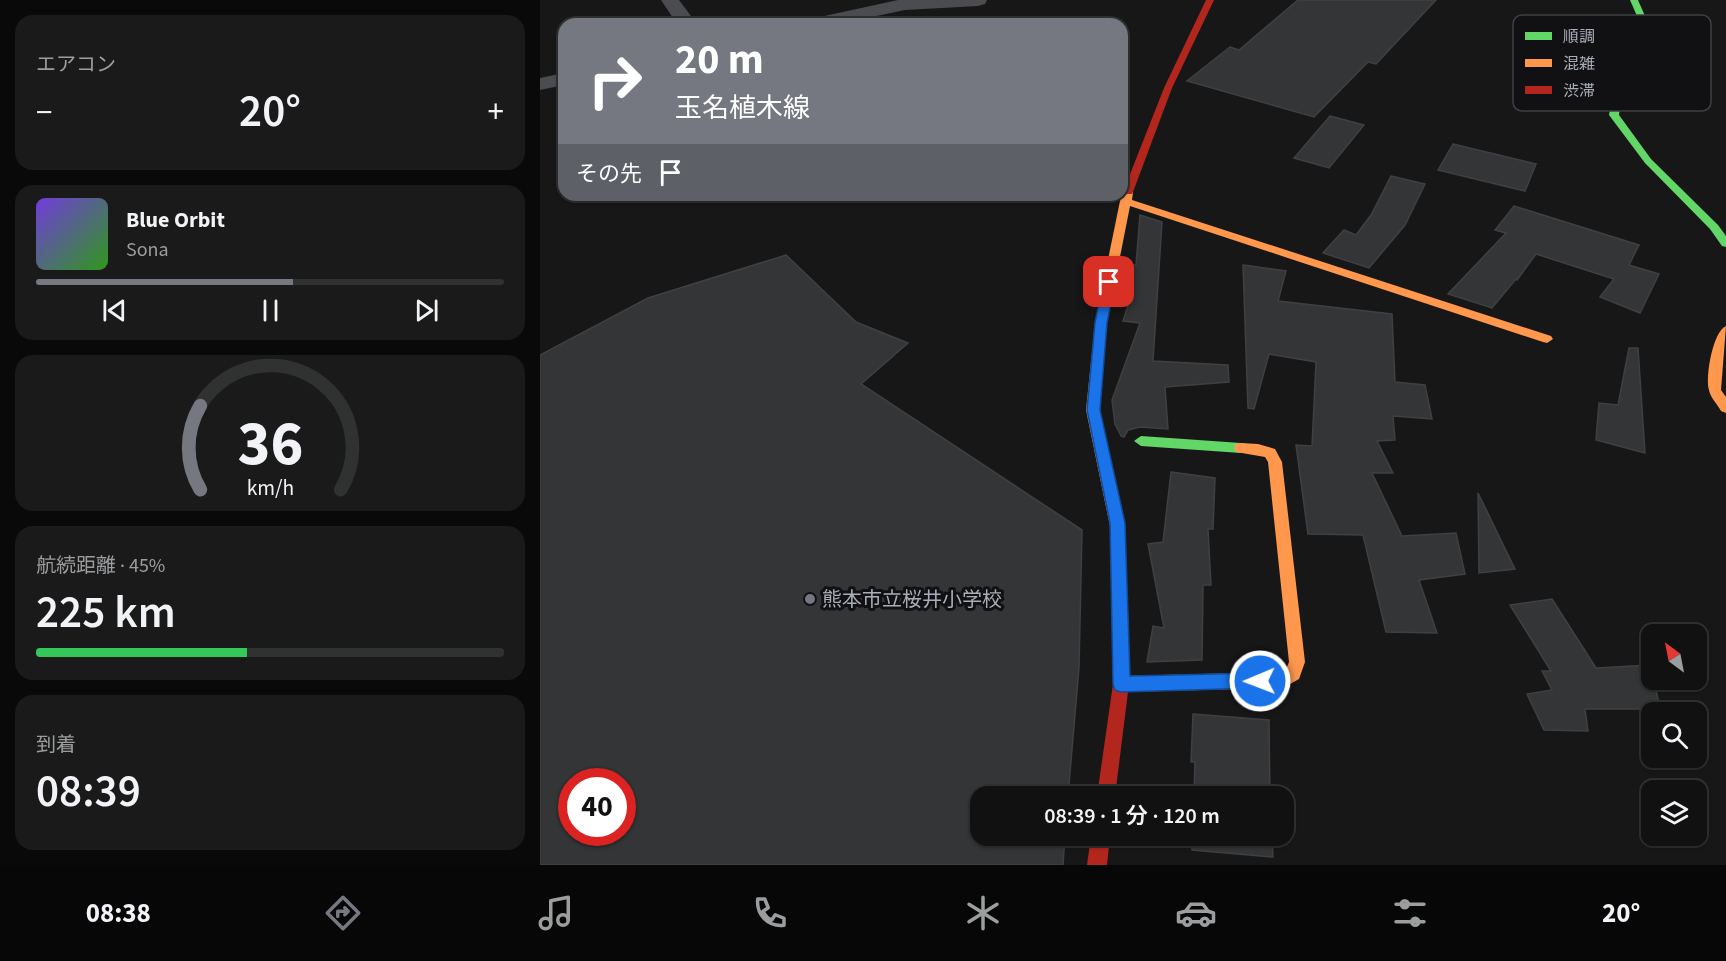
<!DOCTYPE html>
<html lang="ja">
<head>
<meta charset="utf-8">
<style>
	body { margin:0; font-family:"Source Sans 3","Noto Sans JP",sans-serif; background:#1a1a1a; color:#f1f3f6; height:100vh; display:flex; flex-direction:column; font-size:22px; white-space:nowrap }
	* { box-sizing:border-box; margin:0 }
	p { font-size:20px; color:#9c9d9f }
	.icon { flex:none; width:33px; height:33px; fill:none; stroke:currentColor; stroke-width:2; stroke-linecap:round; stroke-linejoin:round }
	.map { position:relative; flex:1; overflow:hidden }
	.sheet { display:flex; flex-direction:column; gap:15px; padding:15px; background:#090909; width:540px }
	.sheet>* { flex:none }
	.guide { position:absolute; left:18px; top:18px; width:570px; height:183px; border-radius:18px; box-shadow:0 2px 4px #0004,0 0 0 2px #303131; background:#757880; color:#fff; overflow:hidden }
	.needle { width:39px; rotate:328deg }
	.tools { position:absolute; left:1101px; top:624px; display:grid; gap:12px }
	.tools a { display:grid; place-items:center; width:66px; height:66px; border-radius:12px; background:#111; box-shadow:0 2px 4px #0004,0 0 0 2px #303131; font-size:30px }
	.speed { position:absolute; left:18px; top:768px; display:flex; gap:12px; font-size:30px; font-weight:700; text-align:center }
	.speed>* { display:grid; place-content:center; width:78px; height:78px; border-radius:50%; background:#111; box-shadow:0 2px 4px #0004,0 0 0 2px #303131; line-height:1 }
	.speed .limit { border:9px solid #d22; background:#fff; color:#111 }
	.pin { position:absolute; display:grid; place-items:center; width:51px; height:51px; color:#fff; margin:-26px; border-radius:12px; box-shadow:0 3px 9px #0006 }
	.me { position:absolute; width:66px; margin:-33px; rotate:269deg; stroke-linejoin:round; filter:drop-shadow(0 0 4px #0008) }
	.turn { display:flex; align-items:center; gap:21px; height:126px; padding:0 18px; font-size:27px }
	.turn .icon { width:78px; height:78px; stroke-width:2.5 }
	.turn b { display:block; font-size:42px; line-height:51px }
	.then { display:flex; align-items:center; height:57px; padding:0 18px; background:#0003; gap:12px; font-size:22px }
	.big { font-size:45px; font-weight:600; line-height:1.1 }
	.sheet .widget { flex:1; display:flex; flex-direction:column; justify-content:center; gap:9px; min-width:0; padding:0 21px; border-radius:18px; background:#1a1a1a }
	.sheet .dial { align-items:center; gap:0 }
	.dial svg { height:156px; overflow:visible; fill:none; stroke:#303131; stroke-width:7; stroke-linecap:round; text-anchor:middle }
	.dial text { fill:#f1f3f6; stroke:none }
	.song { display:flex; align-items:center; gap:18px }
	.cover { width:72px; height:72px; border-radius:9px; background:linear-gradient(135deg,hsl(260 70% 55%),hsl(110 70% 35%)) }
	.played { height:6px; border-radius:3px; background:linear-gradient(90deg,#757880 55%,#303131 55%) }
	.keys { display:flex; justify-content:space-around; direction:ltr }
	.heat { display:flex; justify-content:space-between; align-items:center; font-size:33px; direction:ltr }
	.charge { height:9px; border-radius:4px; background:linear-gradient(90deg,#34c759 45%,#303131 0) }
	.trip { position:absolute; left:430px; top:786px; width:324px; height:60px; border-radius:18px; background:#111; box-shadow:0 2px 4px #0004,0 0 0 2px #303131; font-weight:600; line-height:60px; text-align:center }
	.dock { display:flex; height:96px; justify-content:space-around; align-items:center; background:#070707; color:#9c9d9f }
	.dock .icon { width:42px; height:42px }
	.dock .selected { color:#757880 }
	.dock b { font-size:27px; color:#f1f3f6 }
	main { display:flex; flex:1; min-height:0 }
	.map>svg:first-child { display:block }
</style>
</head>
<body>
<main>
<section class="sheet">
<div class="widget"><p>エアコン</p>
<div class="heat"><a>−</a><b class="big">20°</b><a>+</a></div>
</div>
<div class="widget">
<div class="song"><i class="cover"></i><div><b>Blue Orbit</b><p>Sona</p></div></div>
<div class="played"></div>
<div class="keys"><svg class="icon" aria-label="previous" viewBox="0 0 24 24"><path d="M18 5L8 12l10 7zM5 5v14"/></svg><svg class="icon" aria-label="pause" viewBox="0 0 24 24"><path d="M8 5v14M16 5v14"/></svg><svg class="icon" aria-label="next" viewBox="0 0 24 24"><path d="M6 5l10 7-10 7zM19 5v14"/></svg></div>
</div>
<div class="widget dial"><svg viewBox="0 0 100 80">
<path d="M14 69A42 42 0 1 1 86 69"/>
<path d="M14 69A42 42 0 0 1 14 26" stroke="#757880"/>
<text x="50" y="56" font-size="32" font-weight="700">36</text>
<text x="50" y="72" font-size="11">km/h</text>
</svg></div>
<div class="widget"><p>航続距離 · 45%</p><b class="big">225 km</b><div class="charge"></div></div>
<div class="widget"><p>到着</p><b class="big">08:39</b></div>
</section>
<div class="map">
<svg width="1186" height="865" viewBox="0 0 1186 865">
	<rect width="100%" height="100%" fill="#171717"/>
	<!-- building -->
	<g fill="#343537" stroke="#3f4043" stroke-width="1.5" fill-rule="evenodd">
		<polygon points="758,0 896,0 836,64 828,62 774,117 647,81 690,47 699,50"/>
		<polygon points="790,116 824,125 789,168 754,158"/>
		<polygon points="913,144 996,164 985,191 898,170"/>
		<polygon points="851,176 885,184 865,225 829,268 783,253 804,230 816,235 831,215"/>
		<polygon points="974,206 1099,245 1089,265 1119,274 1100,313 1060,297 1074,279 996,254 977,280 976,279 952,308 908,294 966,233 955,230"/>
		<polygon points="600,215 622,222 613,361 688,365 689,382 625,387 628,429 600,427 588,430 584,437 581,436 575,424 572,400 600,323 583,321 591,296 587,275 589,265 596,265"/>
		<path d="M 246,255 L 316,322 L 368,343 L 321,384 L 542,530 L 539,668 L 528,796 L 441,796 L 441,836 L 525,836 L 523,865 L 0,865 L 0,355 L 108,298 ZM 32,782 L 82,782 L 82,832 L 32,832 Z"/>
		<polygon points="703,265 746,271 738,301 852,314 855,382 885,385 892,419 853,416 855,440 837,441 853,473 832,473 862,536 916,533 925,574 879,580 897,633 846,632 823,535 768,534 756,445 772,446 776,362 729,354 714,409 708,408"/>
		<polygon points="1089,348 1098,348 1105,453 1056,440 1059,403 1078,405"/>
		<polygon points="631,472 675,478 673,529 668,529 671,585 663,585 662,660 607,662 613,626 624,628 608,544 623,542"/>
		<polygon points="938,493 975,569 939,573"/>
		<polygon points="1012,599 1056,668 1111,665 1112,680 1114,680 1120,709 1045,709 1048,731 1004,730 987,694 1012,690 1002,671 1011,671 970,605"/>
		<polygon points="653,714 729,720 730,796 654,796 655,762 651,762"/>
		<polygon points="652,836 732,836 733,857 652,850"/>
	</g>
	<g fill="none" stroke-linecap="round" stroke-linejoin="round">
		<!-- street -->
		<g fill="#4b4c50" fill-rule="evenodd">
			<polygon points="121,0 139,0 157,24 137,24"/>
			<polygon points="358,0 447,0 445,4 438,6 365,10 299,24 263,24 266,20"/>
			<polygon points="24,73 24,85 0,90 0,78"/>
		</g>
		<!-- fast -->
		<g fill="#63d668" fill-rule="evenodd">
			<polygon points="1090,0 1098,0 1112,32 1111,63 1081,93 1079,115 1111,159 1178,225 1186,236 1186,247 1182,246 1170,229 1105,163 1069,115 1073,92 1103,62 1104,32"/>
			<polygon points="601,436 701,443 706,444 708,448 706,452 701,453 601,446 594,441"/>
		</g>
		<!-- slow -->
		<g fill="#ff974d" fill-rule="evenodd">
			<polygon points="588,189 593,192 592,200 1011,336 1013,339 1007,343 1003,342 590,206 567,323 560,410 584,532 582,536 577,538 572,536 546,410 555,323 580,201 583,192"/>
			<path d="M 1186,326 L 1181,390 L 1186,397 L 1186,413 L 1181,411 C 1178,405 1170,397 1169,390 C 1165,377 1173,331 1186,326 Z"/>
			<polygon points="701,443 718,444 735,449 742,462 765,662 759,679 743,688 581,692 575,690 573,684 575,678 581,676 741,672 746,669 749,662 728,462 725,457 696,452 694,448 696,444"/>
		</g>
		<!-- jam -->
		<g fill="#b3261e" fill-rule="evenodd">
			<polygon points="666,0 674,0 632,88 593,192 592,194 584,194 583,192 624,88"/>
			<polygon points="577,526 582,528 584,532 589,684 575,796 557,796 573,684 570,532 572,528"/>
			<polygon points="551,836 570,836 567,865 547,865"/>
		</g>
	</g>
	<!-- route -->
	<polygon fill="#1a73e8" stroke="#114b97" stroke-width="1.5" points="569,279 575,282 567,323 560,410 585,523 590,676 720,673 726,675 728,681 726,686 720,688 581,692 575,690 573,684 570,523 547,410 555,323 563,282"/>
	<!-- markers -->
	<circle fill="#757880" stroke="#111113" stroke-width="2" cx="270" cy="599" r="6"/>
	<g text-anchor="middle" stroke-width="6" stroke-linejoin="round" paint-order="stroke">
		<!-- poi labels -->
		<g font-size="20" fill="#a8adb8" stroke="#111113" text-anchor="start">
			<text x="282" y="606">熊本市立桜井小学校</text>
		</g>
	</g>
	<!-- legend -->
	<rect x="973" y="15" width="198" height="96" rx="9" fill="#111113" stroke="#3e4045" stroke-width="1.5"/>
	<rect x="985" y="32" width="27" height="8" fill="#63d668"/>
	<rect x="985" y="59" width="27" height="8" fill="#ff974d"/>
	<rect x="985" y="86" width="27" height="8" fill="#b3261e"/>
	<g font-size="16" fill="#a8adb8">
		<text x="1023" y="42">順調</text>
		<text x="1023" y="69">混雑</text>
		<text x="1023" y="96">渋滞</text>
	</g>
</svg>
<div class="tools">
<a><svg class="needle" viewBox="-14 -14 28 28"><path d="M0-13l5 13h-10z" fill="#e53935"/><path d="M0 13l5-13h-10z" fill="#9c9d9f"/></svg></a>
<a><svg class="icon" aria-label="search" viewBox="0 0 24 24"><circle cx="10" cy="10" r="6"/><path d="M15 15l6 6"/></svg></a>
<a><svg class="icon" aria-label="layers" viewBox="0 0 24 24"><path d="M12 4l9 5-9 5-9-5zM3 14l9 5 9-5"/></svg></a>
</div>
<div class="speed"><div class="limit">40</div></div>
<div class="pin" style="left:569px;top:282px;background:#d93025"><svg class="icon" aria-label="arrive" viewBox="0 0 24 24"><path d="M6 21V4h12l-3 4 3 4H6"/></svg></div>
<svg class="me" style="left:720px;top:681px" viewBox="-20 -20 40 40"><circle r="17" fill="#1a73e8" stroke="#fff" stroke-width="3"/><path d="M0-11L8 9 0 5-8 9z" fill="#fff"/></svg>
<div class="trip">08:39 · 1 分 · 120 m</div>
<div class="guide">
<div class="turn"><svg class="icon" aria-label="right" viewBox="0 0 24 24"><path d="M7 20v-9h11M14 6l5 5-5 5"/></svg><div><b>20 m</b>玉名植木線</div></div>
<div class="then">その先<svg class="icon" aria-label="arrive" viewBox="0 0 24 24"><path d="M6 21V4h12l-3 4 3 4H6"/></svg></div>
</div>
</div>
</main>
<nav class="dock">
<b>08:38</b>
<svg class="icon selected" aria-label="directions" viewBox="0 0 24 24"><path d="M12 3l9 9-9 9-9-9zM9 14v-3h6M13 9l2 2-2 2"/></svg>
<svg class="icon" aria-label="music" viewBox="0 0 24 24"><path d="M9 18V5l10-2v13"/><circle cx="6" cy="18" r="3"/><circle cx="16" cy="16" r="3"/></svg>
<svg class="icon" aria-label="phone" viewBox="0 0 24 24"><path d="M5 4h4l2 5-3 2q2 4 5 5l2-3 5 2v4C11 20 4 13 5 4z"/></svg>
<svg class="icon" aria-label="climate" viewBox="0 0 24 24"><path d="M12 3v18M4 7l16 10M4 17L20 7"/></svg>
<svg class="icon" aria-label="car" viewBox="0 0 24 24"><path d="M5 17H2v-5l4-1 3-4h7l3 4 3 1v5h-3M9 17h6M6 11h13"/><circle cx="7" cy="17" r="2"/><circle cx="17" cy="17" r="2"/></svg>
<svg class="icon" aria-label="filters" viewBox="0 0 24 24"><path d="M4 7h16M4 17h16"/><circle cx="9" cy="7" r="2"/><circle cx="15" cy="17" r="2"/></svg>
<b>20°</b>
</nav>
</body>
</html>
